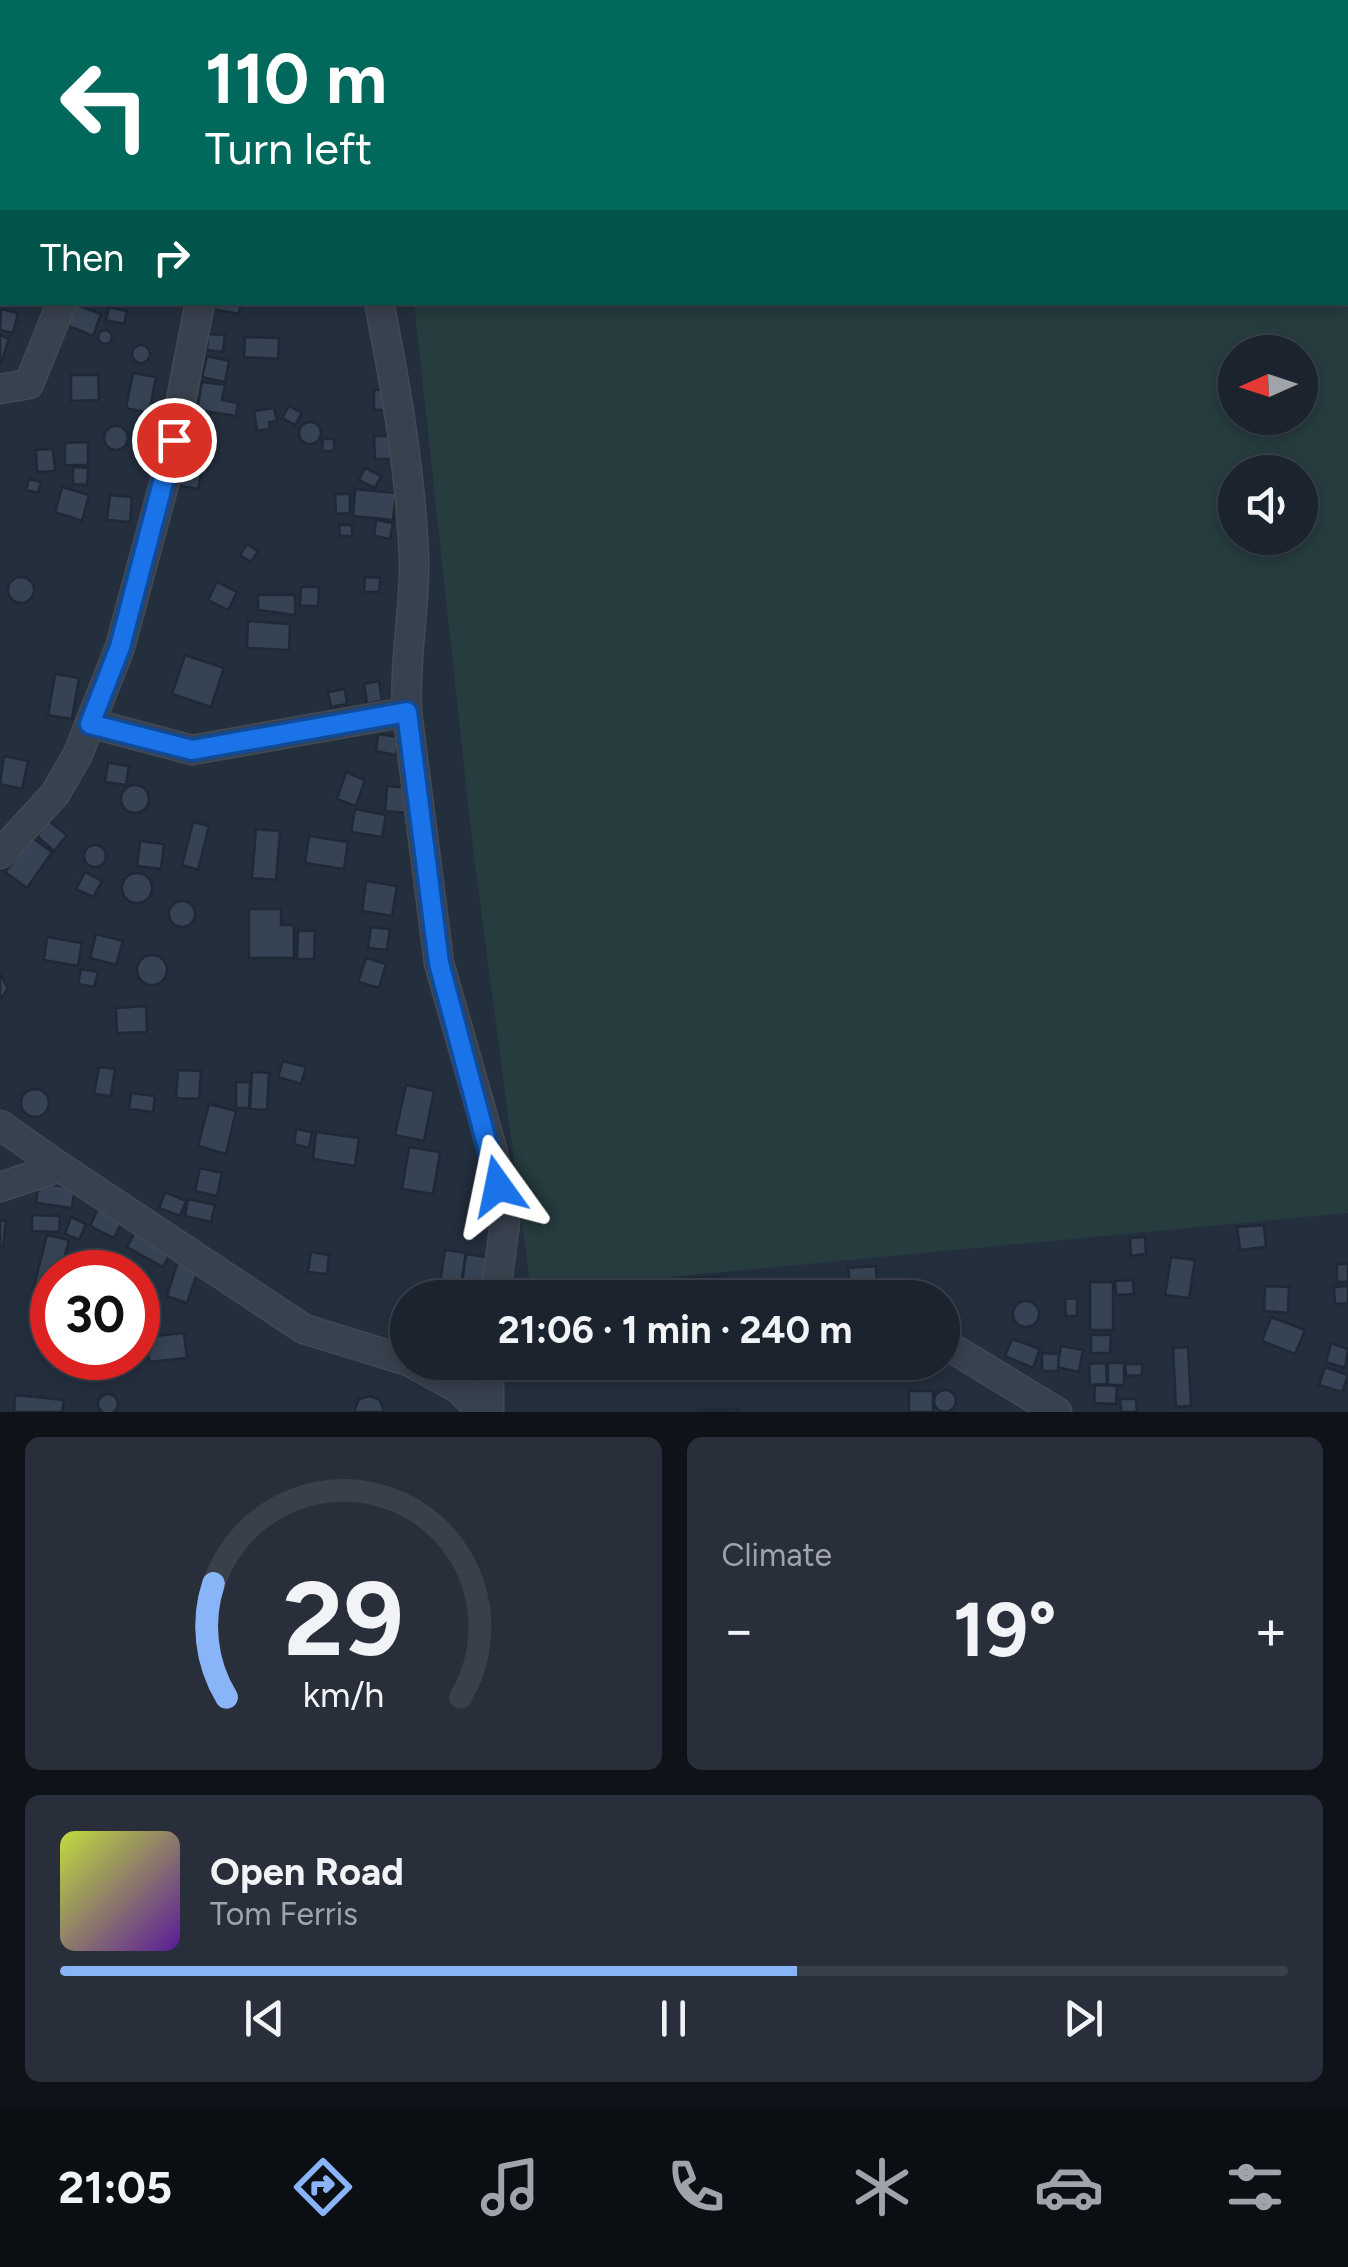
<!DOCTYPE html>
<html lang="en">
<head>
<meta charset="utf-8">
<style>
	body { margin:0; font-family:Figtree,sans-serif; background:#282f3a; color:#f1f3f6; height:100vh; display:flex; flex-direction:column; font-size:38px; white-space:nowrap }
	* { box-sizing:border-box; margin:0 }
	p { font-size:32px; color:#a0a4aa }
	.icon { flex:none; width:55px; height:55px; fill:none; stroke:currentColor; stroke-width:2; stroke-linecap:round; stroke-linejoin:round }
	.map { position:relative; height:1412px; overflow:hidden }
	.details { display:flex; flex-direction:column; gap:25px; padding:25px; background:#0f1319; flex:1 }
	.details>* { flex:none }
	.top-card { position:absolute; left:0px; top:0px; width:1350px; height:305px; box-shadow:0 5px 15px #0003,0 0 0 2px #39404a; background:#00695c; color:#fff; overflow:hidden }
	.needle { width:65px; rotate:267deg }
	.tools { position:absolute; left:1218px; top:335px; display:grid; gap:20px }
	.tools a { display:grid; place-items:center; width:100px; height:100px; border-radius:50%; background:#1b232e; box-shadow:0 5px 15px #0003,0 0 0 2px #39404a; font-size:50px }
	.speed { position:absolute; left:30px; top:1250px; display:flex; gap:20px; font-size:50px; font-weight:700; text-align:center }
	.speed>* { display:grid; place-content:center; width:130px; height:130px; border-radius:50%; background:#1b232e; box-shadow:0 5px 15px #0003,0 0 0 2px #39404a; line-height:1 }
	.speed .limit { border:15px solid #d22; background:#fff; color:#111 }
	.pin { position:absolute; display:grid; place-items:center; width:85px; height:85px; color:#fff; margin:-42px; border:5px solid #fff; border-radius:50%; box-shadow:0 2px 10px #0007 }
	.me { position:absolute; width:110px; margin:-55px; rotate:348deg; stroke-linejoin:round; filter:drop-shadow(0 0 8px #0008) }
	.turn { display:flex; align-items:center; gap:35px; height:210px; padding:0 40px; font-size:45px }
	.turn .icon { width:130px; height:130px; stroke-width:2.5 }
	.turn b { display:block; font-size:70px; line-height:85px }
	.then { display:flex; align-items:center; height:95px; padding:0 40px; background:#0003; gap:20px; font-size:38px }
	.big { font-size:75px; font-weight:700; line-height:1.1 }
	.details .card { flex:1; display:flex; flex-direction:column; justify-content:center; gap:15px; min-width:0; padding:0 35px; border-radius:15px; background:#282f3a }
	.details .dial { align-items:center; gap:0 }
	.dial svg { height:260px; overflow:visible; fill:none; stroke:#39404a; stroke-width:7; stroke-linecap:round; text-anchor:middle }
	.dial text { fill:#f1f3f6; stroke:none }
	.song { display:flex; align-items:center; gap:30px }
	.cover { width:120px; height:120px; border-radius:15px; background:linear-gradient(135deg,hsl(70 70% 55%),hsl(270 70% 35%)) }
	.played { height:10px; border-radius:5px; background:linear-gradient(90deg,#8ab4f8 60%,#39404a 60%) }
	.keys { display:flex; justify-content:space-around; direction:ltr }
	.heat { display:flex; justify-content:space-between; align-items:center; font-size:55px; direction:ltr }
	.details .tiles { flex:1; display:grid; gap:25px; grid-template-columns:1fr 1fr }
	.card:last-child { grid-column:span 2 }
	.trip { position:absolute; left:390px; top:1280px; width:570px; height:100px; border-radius:50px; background:#1b232e; box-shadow:0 5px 15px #0003,0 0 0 2px #39404a; font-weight:700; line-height:100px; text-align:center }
	.dock { display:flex; height:160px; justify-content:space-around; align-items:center; background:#0b0e12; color:#a0a4aa }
	.dock .icon { width:70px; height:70px }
	.dock .on { color:#8ab4f8 }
	.dock b { font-size:45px; color:#f1f3f6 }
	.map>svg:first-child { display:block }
</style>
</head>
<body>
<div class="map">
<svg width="1348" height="1412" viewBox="0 0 1348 1412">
	<rect width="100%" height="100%" fill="#242f3e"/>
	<!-- green -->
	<path fill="#263c3f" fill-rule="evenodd" d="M 641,0 L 1348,0 L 1348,1213 L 531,1290 L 473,849 L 414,303 L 1348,302 L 1348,2 L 635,2 ZM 1235,352 L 1300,352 L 1300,418 L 1235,418 ZM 1235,472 L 1300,472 L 1300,538 L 1235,538 Z"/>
	<!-- building -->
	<g fill="#364354" stroke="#1f2835" stroke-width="2.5">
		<polygon points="213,302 241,302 239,314 212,309"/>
		<polygon points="75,304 101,314 93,336 66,325"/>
		<polygon points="109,307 127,311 124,324 106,320"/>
		<polygon points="1,309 18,313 13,333 0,330"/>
		<circle cx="105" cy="337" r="7"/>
		<polygon points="208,334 225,335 223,352 207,350"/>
		<polygon points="0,335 9,339 0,365"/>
		<polygon points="245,337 279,338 278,359 244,357"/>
		<circle cx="141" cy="354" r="9"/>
		<polygon points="207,356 229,361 225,382 202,377"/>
		<polygon points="133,373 156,377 149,413 126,408"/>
		<polygon points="71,375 98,375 99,400 71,401"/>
		<polygon points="202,382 225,385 222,400 238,403 236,416 197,410"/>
		<polygon points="374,390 391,390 392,410 374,410"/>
		<polygon points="289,406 302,413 295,425 282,418"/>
		<polygon points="274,408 277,421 269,422 270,429 257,431 254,411"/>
		<circle cx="310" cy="433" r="11"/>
		<circle cx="116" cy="438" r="12"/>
		<polygon points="188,433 210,439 205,459 183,453"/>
		<polygon points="374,436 397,436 398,459 375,459"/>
		<polygon points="323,439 334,439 334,451 322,451"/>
		<polygon points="88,442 88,465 65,465 65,443"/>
		<polygon points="53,449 55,471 37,472 36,450"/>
		<polygon points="181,461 203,465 198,489 176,485"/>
		<polygon points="73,467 88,468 87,485 73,484"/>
		<polygon points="365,468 381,476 375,488 359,480"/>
		<polygon points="29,479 41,482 38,493 26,490"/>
		<polygon points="62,487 89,495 82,521 55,512"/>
		<polygon points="355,489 396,493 393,520 353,516"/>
		<polygon points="335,494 350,494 350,513 336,514"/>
		<polygon points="110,495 132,497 130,522 107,520"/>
		<polygon points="376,520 393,523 390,539 374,536"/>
		<polygon points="339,525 352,525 352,536 340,536"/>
		<polygon points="247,544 258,551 251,562 240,555"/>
		<circle cx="21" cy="590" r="13"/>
		<polygon points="365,577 380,578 379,592 364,592"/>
		<polygon points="217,582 237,592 228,610 208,600"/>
		<polygon points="301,587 319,587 318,606 300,606"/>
		<polygon points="258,595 295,595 295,615 258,610"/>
		<polygon points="248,621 290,624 289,650 247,648"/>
		<polygon points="185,655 224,668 211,707 172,694"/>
		<polygon points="55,674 79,678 72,719 48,715"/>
		<polygon points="379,681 382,701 367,704 364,684"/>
		<polygon points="345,689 347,704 331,707 328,692"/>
		<polygon points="378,734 399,737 396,755 376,751"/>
		<polygon points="4,756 28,761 22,789 0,784"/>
		<polygon points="108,763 129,766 126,785 105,782"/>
		<polygon points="346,772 365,780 356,806 337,799"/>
		<circle cx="135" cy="799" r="14"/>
		<polygon points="387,786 410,788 409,813 385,811"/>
		<polygon points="355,809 386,815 382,837 351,832"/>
		<polygon points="49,821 67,835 54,851 37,836"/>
		<polygon points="193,822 209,826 198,870 182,865"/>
		<polygon points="256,829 280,831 276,880 252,878"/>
		<polygon points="309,836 348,842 344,869 305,863"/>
		<polygon points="31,837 52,852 27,888 5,872"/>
		<polygon points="140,841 164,844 161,869 137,866"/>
		<circle cx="95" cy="856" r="11"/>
		<polygon points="85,872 102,881 93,897 76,889"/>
		<circle cx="137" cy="888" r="15"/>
		<polygon points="366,881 397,886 392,916 362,911"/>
		<circle cx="182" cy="914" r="13"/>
		<polygon points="249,909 281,909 281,925 294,925 294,958 249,958"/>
		<polygon points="371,927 390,929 387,950 368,948"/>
		<polygon points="298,931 315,931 314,959 297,959"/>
		<polygon points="96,934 123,941 116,965 90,958"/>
		<polygon points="47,937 82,943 78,966 44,960"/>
		<circle cx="152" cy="970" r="15"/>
		<polygon points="366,958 386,964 379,988 358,982"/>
		<polygon points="81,969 98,972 94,987 78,984"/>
		<polygon points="0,974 8,988 0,1000"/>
		<polygon points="146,1006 147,1032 117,1033 116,1008"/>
		<polygon points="283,1061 306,1067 301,1084 278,1077"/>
		<polygon points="99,1067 115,1069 111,1096 94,1094"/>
		<polygon points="178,1070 201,1071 199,1099 176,1098"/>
		<polygon points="252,1072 269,1073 267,1110 250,1109"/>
		<polygon points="236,1082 250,1082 249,1108 236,1108"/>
		<polygon points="406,1085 434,1091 424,1141 395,1135"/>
		<circle cx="35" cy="1103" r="14"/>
		<polygon points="131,1093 155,1096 153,1112 129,1109"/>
		<polygon points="209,1104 236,1111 226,1154 198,1146"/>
		<polygon points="296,1129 312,1132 309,1148 294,1144"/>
		<polygon points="316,1132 359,1138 355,1166 313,1159"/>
		<polygon points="409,1147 440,1152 433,1194 402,1189"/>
		<polygon points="200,1168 222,1173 217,1196 195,1191"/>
		<polygon points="39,1183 75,1188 72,1208 36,1203"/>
		<polygon points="165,1192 186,1201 180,1216 159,1208"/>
		<polygon points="188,1199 215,1205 211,1222 185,1216"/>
		<polygon points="100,1204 125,1215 114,1238 90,1226"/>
		<polygon points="32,1215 60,1216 59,1232 32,1231"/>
		<polygon points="71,1217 86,1224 79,1240 65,1234"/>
		<polygon points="0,1220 6,1221 3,1247 0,1247"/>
		<polygon points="1264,1225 1266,1247 1240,1250 1237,1227"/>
		<polygon points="138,1226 174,1246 163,1267 127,1247"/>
		<polygon points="47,1235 69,1240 61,1272 52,1272 52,1295 33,1290"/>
		<polygon points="1145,1237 1146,1254 1131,1256 1130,1238"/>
		<polygon points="445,1250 466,1253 461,1285 440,1282"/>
		<polygon points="311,1252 329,1255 327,1274 308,1272"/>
		<polygon points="466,1254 487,1257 483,1287 462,1283"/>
		<polygon points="1171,1257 1195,1260 1189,1298 1165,1295"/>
		<polygon points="178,1261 199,1268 187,1303 167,1296"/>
		<rect x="1337" y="1264" width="11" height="18"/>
		<polygon points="876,1266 877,1285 850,1287 848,1268"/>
		<polygon points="725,1276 727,1298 702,1298 701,1278"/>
		<polygon points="698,1277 700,1298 614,1298 613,1286"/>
		<polygon points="1133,1280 1134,1294 1116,1295 1115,1281"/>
		<rect x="1090" y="1282" width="23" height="48"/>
		<polygon points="426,1285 442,1287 440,1298 424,1298"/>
		<polygon points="461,1286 484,1290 483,1298 459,1298"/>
		<polygon points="1265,1286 1289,1287 1288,1313 1264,1311"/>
		<polygon points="1348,1286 1348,1303 1335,1304 1334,1287"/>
		<polygon points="1077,1298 1077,1316 1066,1316 1065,1299"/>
		<circle cx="1026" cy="1314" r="13"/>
		<polygon points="1271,1317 1305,1330 1295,1354 1262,1341"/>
		<polygon points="184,1333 187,1358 149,1362 146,1337"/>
		<polygon points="1091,1335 1111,1335 1110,1353 1091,1353"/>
		<polygon points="1012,1339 1040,1349 1033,1368 1005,1356"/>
		<polygon points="1331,1343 1348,1349 1345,1368 1326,1362"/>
		<polygon points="1061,1346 1083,1350 1079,1372 1057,1367"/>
		<polygon points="1188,1347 1191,1406 1176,1407 1173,1348"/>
		<polygon points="1042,1353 1059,1354 1058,1371 1042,1371"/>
		<polygon points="910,1362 939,1362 941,1369 914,1377"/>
		<polygon points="1106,1363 1107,1384 1090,1385 1089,1364"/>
		<rect x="1108" y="1363" width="16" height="22"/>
		<polygon points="1125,1364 1142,1364 1142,1375 1126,1376"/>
		<polygon points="1325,1367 1348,1375 1342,1392 1319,1385"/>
		<polygon points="1095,1385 1117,1386 1116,1404 1094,1403"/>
		<circle cx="945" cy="1401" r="11"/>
		<rect x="909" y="1391" width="24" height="21"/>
		<circle cx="108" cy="1404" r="10"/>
		<polygon points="15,1395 64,1400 62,1412 14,1412"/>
		<polygon points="370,1396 380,1400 384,1412 354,1412 359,1399"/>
		<polygon points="1120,1399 1136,1399 1137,1412 1121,1412"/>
		<polygon points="739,1409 739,1412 699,1412 698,1410"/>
	</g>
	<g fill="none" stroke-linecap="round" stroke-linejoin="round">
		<defs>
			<g id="street">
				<polyline points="323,0 324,2"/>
				<polyline points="268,2 269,0"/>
				<polyline points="0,90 2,91"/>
				<path d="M 379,302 C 396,388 411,473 414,560 C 415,611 404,661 407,712 L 439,963 L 492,1149 L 505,1222 L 495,1298"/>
				<polyline points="0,389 29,384 62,302"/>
				<polyline points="90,723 192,750 407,712"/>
				<polyline points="0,854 55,794 78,754 120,647 167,473 200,302"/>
				<polyline points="0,1125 60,1167"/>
				<polyline points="0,1187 60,1167 304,1329 408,1361"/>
				<polyline points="942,1342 1057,1412"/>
				<polyline points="410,1362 459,1389 482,1412"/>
				<polyline points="489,1412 489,1362"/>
			</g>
		</defs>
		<!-- street casing -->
		<use href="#street" stroke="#414a57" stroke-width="31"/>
		<!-- street -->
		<use href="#street" stroke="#38414e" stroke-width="28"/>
	</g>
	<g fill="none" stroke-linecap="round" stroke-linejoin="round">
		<defs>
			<polyline id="route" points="174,440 120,647 90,724 192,750 407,712 439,963 498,1186"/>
		</defs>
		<!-- route casing -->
		<use href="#route" stroke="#114b97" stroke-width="25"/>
		<!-- route -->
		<use href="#route" stroke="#1a73e8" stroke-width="18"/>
	</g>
</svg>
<div class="tools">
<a><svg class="needle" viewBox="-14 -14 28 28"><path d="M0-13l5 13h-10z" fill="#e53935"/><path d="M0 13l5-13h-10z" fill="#a0a4aa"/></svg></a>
<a><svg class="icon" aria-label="sound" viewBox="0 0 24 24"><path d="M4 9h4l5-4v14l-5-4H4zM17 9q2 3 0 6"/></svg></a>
</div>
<div class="speed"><div class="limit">30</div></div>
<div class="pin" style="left:174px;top:440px;background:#d93025"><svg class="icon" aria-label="arrive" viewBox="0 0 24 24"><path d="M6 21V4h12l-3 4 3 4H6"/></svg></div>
<svg class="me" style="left:498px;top:1186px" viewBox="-20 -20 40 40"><path d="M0-17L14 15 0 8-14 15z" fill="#1a73e8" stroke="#fff" stroke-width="4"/></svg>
<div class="trip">21:06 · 1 min · 240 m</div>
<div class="top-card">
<div class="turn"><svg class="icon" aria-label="left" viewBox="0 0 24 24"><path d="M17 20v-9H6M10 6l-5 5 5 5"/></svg><div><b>110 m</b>Turn left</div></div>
<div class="then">Then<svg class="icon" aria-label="right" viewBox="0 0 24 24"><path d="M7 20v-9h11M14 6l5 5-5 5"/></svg></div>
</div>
</div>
<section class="details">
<div class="tiles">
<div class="card dial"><svg viewBox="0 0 100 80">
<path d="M14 69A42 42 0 1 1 86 69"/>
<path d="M14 69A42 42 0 0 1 10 34" stroke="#8ab4f8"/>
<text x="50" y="56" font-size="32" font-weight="700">29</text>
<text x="50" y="72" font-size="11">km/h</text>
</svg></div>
<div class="card"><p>Climate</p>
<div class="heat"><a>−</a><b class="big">19°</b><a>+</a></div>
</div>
<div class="card">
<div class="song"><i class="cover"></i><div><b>Open Road</b><p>Tom Ferris</p></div></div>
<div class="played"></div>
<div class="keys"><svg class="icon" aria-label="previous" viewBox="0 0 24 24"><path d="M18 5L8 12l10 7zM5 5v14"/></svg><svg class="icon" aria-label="pause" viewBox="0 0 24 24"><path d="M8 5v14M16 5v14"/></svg><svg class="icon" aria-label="next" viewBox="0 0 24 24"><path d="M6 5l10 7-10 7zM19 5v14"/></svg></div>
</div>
</div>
</section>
<nav class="dock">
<b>21:05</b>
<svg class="icon on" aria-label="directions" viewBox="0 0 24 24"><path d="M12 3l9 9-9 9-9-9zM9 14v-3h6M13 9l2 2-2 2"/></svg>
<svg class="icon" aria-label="music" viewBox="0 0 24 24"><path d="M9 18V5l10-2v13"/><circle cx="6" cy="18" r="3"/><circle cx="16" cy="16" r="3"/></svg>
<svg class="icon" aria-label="phone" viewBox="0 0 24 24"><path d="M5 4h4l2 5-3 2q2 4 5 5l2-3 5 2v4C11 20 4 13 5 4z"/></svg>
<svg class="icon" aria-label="climate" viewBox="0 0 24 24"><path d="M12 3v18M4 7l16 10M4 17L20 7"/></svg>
<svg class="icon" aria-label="car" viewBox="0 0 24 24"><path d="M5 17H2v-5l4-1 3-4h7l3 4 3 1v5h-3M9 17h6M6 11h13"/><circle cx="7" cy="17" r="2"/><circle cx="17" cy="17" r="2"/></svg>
<svg class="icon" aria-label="filters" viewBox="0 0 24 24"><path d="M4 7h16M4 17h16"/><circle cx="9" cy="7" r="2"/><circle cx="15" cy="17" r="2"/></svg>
</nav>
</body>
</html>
